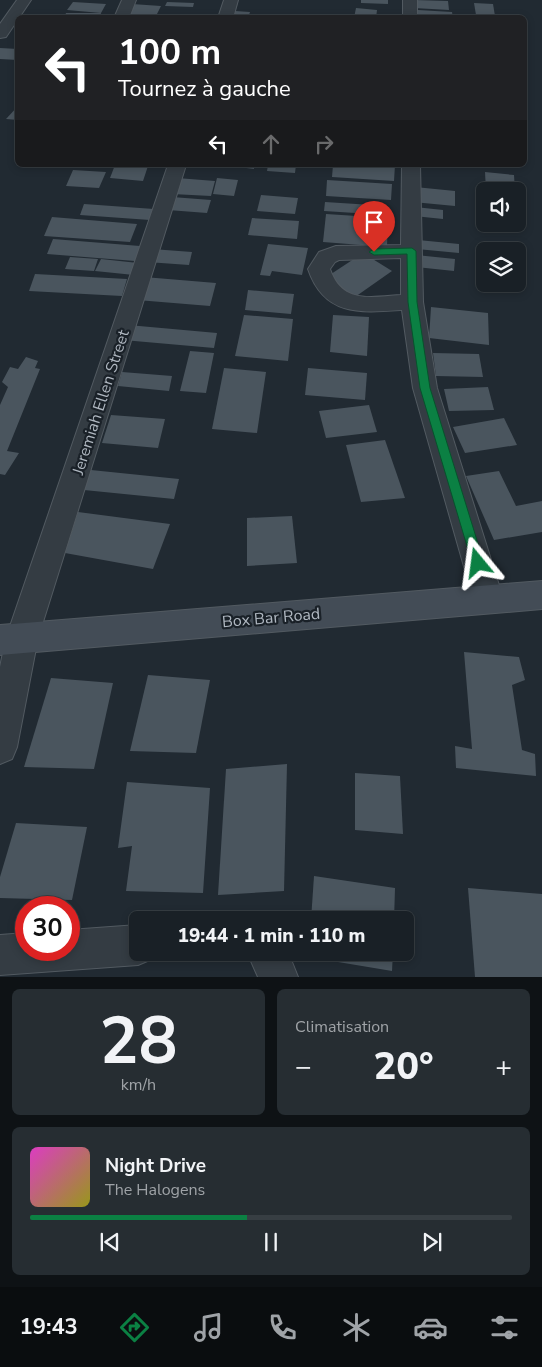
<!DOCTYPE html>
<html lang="fr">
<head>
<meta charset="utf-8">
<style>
	body { margin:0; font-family:"Nunito Sans",sans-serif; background:#262d32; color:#f1f3f6; height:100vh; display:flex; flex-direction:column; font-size:19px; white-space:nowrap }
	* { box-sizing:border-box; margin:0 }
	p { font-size:16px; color:#9fa3a7 }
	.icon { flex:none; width:28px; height:28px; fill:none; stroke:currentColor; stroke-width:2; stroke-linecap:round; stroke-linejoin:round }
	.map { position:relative; height:977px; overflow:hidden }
	.side { display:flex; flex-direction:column; gap:12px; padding:12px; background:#0e1215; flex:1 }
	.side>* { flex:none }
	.banner { position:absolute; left:15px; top:15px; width:512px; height:152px; border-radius:8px; box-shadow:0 2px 8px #0003,0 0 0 1px #373e43; background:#202124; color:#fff; overflow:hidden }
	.fabs { position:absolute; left:476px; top:182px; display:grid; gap:10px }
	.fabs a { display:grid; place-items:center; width:50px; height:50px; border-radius:8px; background:#192026; box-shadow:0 2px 8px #0003,0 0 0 1px #373e43; font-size:25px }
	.speed { position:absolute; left:15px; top:896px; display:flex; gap:10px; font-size:25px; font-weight:700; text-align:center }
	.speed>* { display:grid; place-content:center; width:65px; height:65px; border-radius:50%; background:#192026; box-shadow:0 2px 8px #0003,0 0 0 1px #373e43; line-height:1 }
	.speed .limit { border:8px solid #d22; background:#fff; color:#111 }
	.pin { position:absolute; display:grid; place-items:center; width:42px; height:42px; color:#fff; margin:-51px -21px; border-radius:50% 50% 50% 0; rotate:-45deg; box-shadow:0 0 5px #0007 }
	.pin .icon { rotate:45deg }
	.me { position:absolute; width:55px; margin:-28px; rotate:344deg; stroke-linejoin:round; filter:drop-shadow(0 0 4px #0008) }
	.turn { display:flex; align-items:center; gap:18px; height:105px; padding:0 20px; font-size:22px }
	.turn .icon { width:65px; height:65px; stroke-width:2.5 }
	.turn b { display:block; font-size:35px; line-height:42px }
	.lanes { display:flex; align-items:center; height:48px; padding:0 20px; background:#0003; justify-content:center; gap:25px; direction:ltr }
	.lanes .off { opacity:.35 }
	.big { font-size:38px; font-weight:800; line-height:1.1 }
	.side .widget { flex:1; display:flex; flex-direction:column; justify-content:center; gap:8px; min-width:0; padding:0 18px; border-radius:8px; background:#262d32 }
	.side .dial { align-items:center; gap:0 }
	.dial b { font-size:65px; line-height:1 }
	.song { display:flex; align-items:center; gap:15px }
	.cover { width:60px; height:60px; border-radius:8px; background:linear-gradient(135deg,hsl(310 70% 55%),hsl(60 70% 35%)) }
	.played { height:5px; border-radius:2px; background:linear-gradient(90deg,#0b8043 45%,#373e43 45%) }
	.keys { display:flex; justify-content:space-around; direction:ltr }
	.heat { display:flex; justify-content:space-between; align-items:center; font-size:28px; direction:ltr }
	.side .tiles { flex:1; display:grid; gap:12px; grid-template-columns:1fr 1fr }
	.widget:last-child { grid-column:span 2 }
	.trip { position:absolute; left:129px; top:911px; width:285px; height:50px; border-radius:8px; background:#192026; box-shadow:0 2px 8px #0003,0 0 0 1px #373e43; font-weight:800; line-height:50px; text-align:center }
	.tab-bar { display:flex; height:80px; justify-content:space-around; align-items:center; background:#0a0d0f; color:#9fa3a7 }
	.tab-bar .icon { width:35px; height:35px }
	.tab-bar .selected { color:#0b8043 }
	.tab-bar b { font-size:22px; color:#f1f3f6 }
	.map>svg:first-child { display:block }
</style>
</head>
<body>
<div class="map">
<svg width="542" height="977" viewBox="0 0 542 977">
	<rect width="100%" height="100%" fill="#212a32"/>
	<!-- building -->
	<g fill="#4a555e">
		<polygon points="361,0 388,0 388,4 361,3"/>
		<polygon points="414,0 448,1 449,10 414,8"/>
		<polygon points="73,2 106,4 101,13 67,10"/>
		<polygon points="167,2 194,3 193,7 165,6"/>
		<polygon points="474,3 493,4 495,16 476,15"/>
		<polygon points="132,4 161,6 156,16 126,14"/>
		<polygon points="356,8 377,10 376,18 354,18"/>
		<polygon points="418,10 452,12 453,18 418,18"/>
		<polygon points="235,11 250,12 248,18 232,17"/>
		<polygon points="66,13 101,13 100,18 64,18"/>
		<polygon points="0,48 18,49 18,60 0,59"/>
		<polygon points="18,106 18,120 6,119"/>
		<polygon points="115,165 131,165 148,166 143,181 110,178"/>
		<polygon points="223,165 254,165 254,169"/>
		<polygon points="268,165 296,165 295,173 267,171"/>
		<polygon points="333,165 395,165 394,181 332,177"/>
		<polygon points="73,170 106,172 99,188 66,186"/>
		<polygon points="485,172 514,175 515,191 486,191"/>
		<polygon points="177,178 215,181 211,196 172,194"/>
		<polygon points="217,178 238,180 234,196 213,194"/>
		<polygon points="327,180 392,184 391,200 326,196"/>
		<polygon points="415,187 455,191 455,206 413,202"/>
		<polygon points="261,195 298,198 295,214 257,211"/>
		<polygon points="172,197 211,200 207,213 168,210"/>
		<polygon points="325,202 372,205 371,214 324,211"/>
		<polygon points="84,204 154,209 150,220 80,215"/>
		<polygon points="415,207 443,210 443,219 414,216"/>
		<polygon points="326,214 388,218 387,247 323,242"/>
		<polygon points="52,217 137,224 130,242 44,236"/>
		<polygon points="252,218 299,221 297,239 248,235"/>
		<polygon points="53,239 140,246 135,261 47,254"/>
		<polygon points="418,240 459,244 459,253 417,249"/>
		<polygon points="268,244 308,248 302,275 272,271 270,276 260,275"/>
		<polygon points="152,249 192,252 189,265 147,262"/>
		<polygon points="363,253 392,271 355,297 325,278"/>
		<polygon points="416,255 455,259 454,271 416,267"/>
		<polygon points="70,257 98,259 94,271 65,269"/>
		<polygon points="101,259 138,263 134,275 95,271"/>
		<polygon points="35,274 127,279 122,296 29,291"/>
		<polygon points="144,277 216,283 210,306 137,300"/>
		<polygon points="248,290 294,294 291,314 245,310"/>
		<polygon points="431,307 488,313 489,345 429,338"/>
		<polygon points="244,315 293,319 288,361 235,356"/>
		<polygon points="333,315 369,317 367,356 330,352"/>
		<polygon points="128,325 217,333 214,348 123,340"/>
		<polygon points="190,351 214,353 206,393 180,391"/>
		<polygon points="433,353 479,354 483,377 436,376"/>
		<polygon points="26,357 38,361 35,368 40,369 7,451 19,453 5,475 0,474 0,405 8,387 2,382 10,367 18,369"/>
		<polygon points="224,368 266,372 257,433 212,429"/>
		<polygon points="308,368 367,373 365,400 305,395"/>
		<polygon points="122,372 172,376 169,391 118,386"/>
		<polygon points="488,387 494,410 449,411 444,389"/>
		<polygon points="369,405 377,432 326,438 319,411"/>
		<polygon points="111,415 165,419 158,448 102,443"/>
		<polygon points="504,418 517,445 465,453 453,427"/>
		<polygon points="385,440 405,498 361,502 346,445"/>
		<polygon points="91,470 179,479 174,499 84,490"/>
		<polygon points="499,471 516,506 542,501 542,532 494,540 466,476"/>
		<polygon points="78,512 170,524 153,569 65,553"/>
		<polygon points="292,516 297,563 247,566 247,518"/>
		<polygon points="464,652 519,657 525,680 512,685 522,750 535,754 536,776 456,768 455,746 472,749"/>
		<polygon points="148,675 210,680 196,753 130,751"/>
		<polygon points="51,678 113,683 94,769 24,767"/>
		<polygon points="287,764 284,891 218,895 226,769"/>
		<polygon points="355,773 400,776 403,834 355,830"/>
		<polygon points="127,782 210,788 203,893 126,891 132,846 118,848"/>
		<polygon points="16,823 87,827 72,900 0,898 0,877"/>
		<polygon points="314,876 395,888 394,920 311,920"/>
		<polygon points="468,888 542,894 542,977 475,977"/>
		<polygon points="308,952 393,952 392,971 308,957"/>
	</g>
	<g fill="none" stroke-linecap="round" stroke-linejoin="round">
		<defs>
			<g id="street">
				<polygon points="17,0 31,0 6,37 0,38 0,24"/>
				<polygon points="122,0 136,0 129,18 114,18"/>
				<polygon points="224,0 238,0 233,18 218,18"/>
				<rect x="403" y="0" width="14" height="18"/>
				<polygon points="168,165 186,165 38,638 17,747 12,759 0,764 0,667 6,638"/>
				<path d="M 402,165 L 420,165 L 423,302 L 437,388 L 503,598 L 499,608 L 488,612 L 477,608 L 473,598 L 413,388 L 402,310 C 359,313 324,316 308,269 L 319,252 L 336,246 L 401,245 ZM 401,258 L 401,295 C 370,297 342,304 330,269 L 335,262 L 339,260 Z"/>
				<polygon points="138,925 138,952 155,952 152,959 138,965 0,975 0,935 26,933 26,950 69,950 69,930"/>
				<polygon points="247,952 288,952 298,977 258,977"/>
			</g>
			<polygon id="secondary" points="542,581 542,609 0,655 0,625"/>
		</defs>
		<!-- street casing -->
		<use href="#street" stroke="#525a61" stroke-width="2"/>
		<!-- secondary casing -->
		<use href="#secondary" stroke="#525a61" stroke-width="2"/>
		<!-- street -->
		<use href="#street" fill="#343c43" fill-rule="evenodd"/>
		<!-- secondary -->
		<use href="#secondary" fill="#434c56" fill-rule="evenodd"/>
	</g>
	<!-- route -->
	<polygon fill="#0b8043" stroke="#07532c" points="412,248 416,251 417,302 430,388 484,563 478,568 472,563 420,388 408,302 407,254 374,255 369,252 374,249"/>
	<g text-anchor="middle" stroke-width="4.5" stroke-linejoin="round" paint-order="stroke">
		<!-- street labels -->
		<g font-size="16" fill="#afb7c0" stroke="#1a2128">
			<text transform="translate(100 402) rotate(-72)" y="6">Jeremiah Ellen Street</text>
			<text transform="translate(271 617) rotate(-5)" y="6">Box Bar Road</text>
		</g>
	</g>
</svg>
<div class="fabs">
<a><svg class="icon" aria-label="sound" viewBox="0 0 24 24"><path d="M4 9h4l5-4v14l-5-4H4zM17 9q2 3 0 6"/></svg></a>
<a><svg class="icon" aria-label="layers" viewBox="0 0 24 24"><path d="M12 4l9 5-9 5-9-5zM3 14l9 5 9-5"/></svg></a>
</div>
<div class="speed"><div class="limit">30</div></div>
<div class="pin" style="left:374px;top:252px;background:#d93025"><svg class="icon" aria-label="arrive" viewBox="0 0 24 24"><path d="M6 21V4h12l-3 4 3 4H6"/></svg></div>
<svg class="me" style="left:478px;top:563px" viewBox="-20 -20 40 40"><path d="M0-17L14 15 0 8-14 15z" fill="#0b8043" stroke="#fff" stroke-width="4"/></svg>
<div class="trip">19:44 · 1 min · 110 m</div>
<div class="banner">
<div class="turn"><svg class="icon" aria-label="left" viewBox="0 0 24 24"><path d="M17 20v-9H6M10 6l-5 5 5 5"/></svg><div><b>100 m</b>Tournez à gauche</div></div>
<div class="lanes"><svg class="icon" aria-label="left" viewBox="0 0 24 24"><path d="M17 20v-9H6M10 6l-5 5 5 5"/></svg><svg class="icon off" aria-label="ahead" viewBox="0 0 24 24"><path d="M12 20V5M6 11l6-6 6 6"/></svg><svg class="icon off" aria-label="right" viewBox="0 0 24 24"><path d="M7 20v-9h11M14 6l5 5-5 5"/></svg></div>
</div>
</div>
<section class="side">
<div class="tiles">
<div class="widget dial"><b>28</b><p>km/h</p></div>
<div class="widget"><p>Climatisation</p>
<div class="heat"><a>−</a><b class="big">20°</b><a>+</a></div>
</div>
<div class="widget">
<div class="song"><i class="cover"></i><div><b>Night Drive</b><p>The Halogens</p></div></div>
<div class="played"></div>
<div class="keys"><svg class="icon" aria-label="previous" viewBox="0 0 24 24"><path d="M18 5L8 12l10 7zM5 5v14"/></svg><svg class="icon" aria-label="pause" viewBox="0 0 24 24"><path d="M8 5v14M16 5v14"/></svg><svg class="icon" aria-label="next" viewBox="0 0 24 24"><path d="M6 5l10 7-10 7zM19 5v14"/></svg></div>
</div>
</div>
</section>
<nav class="tab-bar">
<b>19:43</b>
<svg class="icon selected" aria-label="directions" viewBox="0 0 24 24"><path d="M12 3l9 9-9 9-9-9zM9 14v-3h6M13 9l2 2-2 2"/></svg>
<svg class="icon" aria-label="music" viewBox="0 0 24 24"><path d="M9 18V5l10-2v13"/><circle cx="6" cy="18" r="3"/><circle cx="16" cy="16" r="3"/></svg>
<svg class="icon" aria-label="phone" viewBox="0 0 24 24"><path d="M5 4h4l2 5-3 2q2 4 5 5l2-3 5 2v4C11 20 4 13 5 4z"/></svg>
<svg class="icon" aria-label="climate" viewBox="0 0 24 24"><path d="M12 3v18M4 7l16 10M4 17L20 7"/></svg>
<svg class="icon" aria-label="car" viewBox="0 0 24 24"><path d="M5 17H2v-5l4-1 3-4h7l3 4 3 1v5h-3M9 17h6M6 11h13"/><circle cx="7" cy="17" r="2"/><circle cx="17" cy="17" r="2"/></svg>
<svg class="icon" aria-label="filters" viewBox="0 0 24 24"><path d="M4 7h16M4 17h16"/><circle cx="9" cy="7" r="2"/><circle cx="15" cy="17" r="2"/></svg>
</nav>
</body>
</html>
